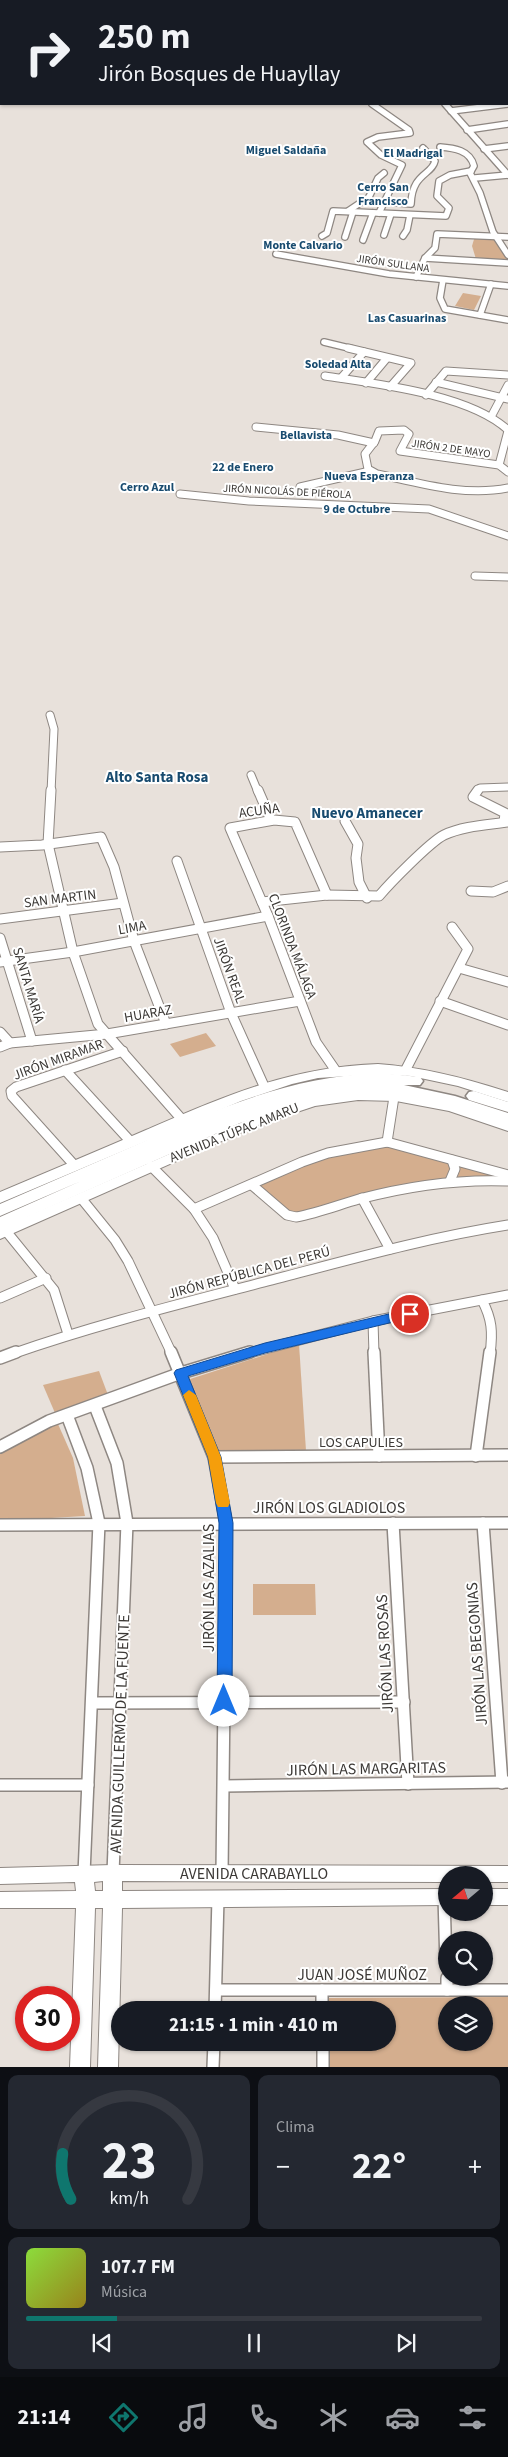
<!DOCTYPE html>
<html lang="es">
<head>
<meta charset="utf-8">
<style>
	body { margin:0; font-family:"Source Sans 3",sans-serif; background:#242831; color:#f1f3f6; height:100vh; display:flex; flex-direction:column; font-size:19px; white-space:nowrap }
	* { box-sizing:border-box; margin:0 }
	p { font-size:16px; color:#9ea1a6 }
	.icon { flex:none; width:28px; height:28px; fill:none; stroke:currentColor; stroke-width:2; stroke-linecap:round; stroke-linejoin:round }
	.map { position:relative; height:2067px; overflow:hidden }
	.side { display:flex; flex-direction:column; gap:8px; padding:8px; background:#0d0f14; flex:1 }
	.side>* { flex:none }
	.banner { position:absolute; left:0px; top:0px; width:509px; height:105px; box-shadow:0 1px 4px #0004; background:#171b24; color:#f1f3f6; overflow:hidden }
	.needle { width:32px; rotate:251deg }
	.tools { position:absolute; left:438px; top:1866px; display:grid; gap:10px }
	.tools a { display:grid; place-items:center; width:55px; height:55px; border-radius:50%; background:#171b24; box-shadow:0 1px 4px #0004; font-size:25px }
	.speed { position:absolute; left:15px; top:1986px; display:flex; gap:10px; font-size:25px; font-weight:700; text-align:center }
	.speed>* { display:grid; place-content:center; width:65px; height:65px; border-radius:50%; background:#171b24; box-shadow:0 1px 4px #0004; line-height:1 }
	.speed .limit { border:8px solid #d22; background:#fff; color:#111 }
	.pin { position:absolute; display:grid; place-items:center; width:42px; height:42px; color:#fff; margin:-21px; border:2px solid #fff; border-radius:50%; box-shadow:0 1px 5px #0007 }
	.me { position:absolute; width:55px; margin:-28px; rotate:0deg; stroke-linejoin:round; filter:drop-shadow(0 0 4px #0008) }
	.turn { display:flex; align-items:center; gap:18px; height:105px; padding:0 15px; font-size:22px }
	.turn .icon { width:65px; height:65px; stroke-width:2.5 }
	.turn b { display:block; font-size:35px; line-height:42px }
	.big { font-size:38px; font-weight:700; line-height:1.1 }
	.side .card { flex:1; display:flex; flex-direction:column; justify-content:center; gap:8px; min-width:0; padding:0 18px; border-radius:10px; background:#242831 }
	.side .dial { align-items:center; gap:0 }
	.dial svg { height:130px; overflow:visible; fill:none; stroke:#363941; stroke-width:7; stroke-linecap:round; text-anchor:middle }
	.dial text { fill:#f1f3f6; stroke:none }
	.song { display:flex; align-items:center; gap:15px }
	.cover { width:60px; height:60px; border-radius:8px; background:linear-gradient(135deg,hsl(90 70% 55%),hsl(50 70% 35%)) }
	.played { height:5px; border-radius:2px; background:linear-gradient(90deg,#0f766e 20%,#363941 20%) }
	.keys { display:flex; justify-content:space-around; direction:ltr }
	.heat { display:flex; justify-content:space-between; align-items:center; font-size:28px; direction:ltr }
	.side .tiles { flex:1; display:grid; gap:8px; grid-template-columns:1fr 1fr }
	.card:last-child { grid-column:span 2 }
	.trip { position:absolute; left:111px; top:2001px; width:285px; height:50px; border-radius:25px; background:#171b24; box-shadow:0 1px 4px #0004; font-weight:700; line-height:50px; text-align:center }
	.tabs { display:flex; height:80px; justify-content:space-around; align-items:center; background:#090b0e; color:#9ea1a6 }
	.tabs .icon { width:35px; height:35px }
	.tabs .selected { color:#0f766e }
	.tabs b { font-size:22px; color:#f1f3f6 }
	.map>svg:first-child { display:block }
</style>
</head>
<body>
<div class="map">
<svg width="508" height="2067" viewBox="0 0 508 2067">
	<rect width="100%" height="100%" fill="#e8e1db"/>
	<!-- green -->
	<g fill="#d4ae8e" fill-rule="evenodd">
		<polygon points="475,236 493,236 508,257 508,261 476,259 472,246"/>
		<polygon points="463,293 481,296 474,310 455,306"/>
		<polygon points="206,1033 216,1046 180,1057 170,1044"/>
		<polygon points="389,1145 508,1178 449,1178 427,1181 298,1213 289,1212 260,1186 301,1166 330,1156"/>
		<polygon points="299,1344 306,1451 216,1454 187,1380"/>
		<polygon points="99,1371 108,1395 55,1413 43,1385"/>
		<polygon points="58,1424 73,1458 85,1516 0,1521 0,1452 19,1440"/>
		<polygon points="253,1584 315,1584 316,1615 253,1615"/>
		<path d="M 508,1997 L 508,2067 L 328,2067 L 328,2043 L 388,2042 L 388,2010 L 329,2010 L 329,1998 ZM 446,2005 L 484,2005 L 484,2042 L 446,2042 Z"/>
	</g>
	<g fill="none" stroke-linecap="round" stroke-linejoin="round">
		<defs>
			<g id="minor-far3">
				<polyline points="289,1 298,0"/>
				<polyline points="372,104 409,130 410,133 378,137 367,142 381,155 402,165 379,213"/>
				<polyline points="445,104 508,175"/>
				<polyline points="451,111 508,104"/>
				<polyline points="467,130 508,124"/>
				<path d="M 440,147 C 454,148 470,150 474,166 L 470,173 L 480,193 L 493,232 L 508,255"/>
				<polyline points="484,149 508,146"/>
				<polyline points="475,178 508,175"/>
				<path d="M 387,202 L 411,204 C 412,173 432,175 435,161 L 423,148"/>
				<polyline points="348,211 369,197 378,178 384,173"/>
				<polyline points="384,235 391,214"/>
				<polyline points="322,236 327,233 333,211 446,216 449,208 437,196 439,181 450,175 471,171"/>
				<polyline points="403,236 407,230 410,215"/>
				<polyline points="345,237 353,212"/>
				<polyline points="363,240 373,213"/>
				<polyline points="276,254 389,274 508,286"/>
				<polyline points="425,258 508,263"/>
				<polyline points="416,277 425,258 435,248 437,234 508,237"/>
				<polyline points="443,280 440,298 445,309 508,320"/>
				<polyline points="480,315 491,284"/>
				<polyline points="324,342 353,349"/>
			</g>
			<g id="minor-far2">
				<polyline points="348,348 411,363 390,387"/>
				<path d="M 325,376 C 377,384 469,394 508,430"/>
				<polyline points="341,378 364,352"/>
				<polyline points="436,382 508,399"/>
				<polyline points="366,383 387,358"/>
				<polyline points="426,395 446,371 508,375"/>
				<polyline points="492,415 508,385"/>
				<polyline points="256,427 338,435 374,443"/>
				<polyline points="499,465 508,431"/>
				<path d="M 508,472 L 499,465 L 400,451 L 409,434 L 404,430 L 379,431 L 375,441 L 365,454 L 368,469 L 377,474 C 419,483 465,497 508,488"/>
				<polyline points="300,487 370,471"/>
				<polyline points="180,494 249,501 429,509 508,536"/>
				<polyline points="475,576 508,577"/>
				<polyline points="50,715 54,729 51,792"/>
				<polyline points="251,775 258,792"/>
				<polyline points="477,792 480,788 508,787"/>
			</g>
			<g id="minor-far1">
				<polyline points="51,790 48,844 73,952 98,1024 185,1123"/>
				<polyline points="258,790 271,820"/>
				<polyline points="478,790 473,797 505,813 504,822"/>
				<polyline points="345,821 358,844 356,858 359,882 367,898"/>
				<polyline points="0,847 42,845 101,837 114,867 134,941 166,1024"/>
				<polyline points="177,861 231,1013 264,1086"/>
				<polyline points="471,891 493,892 508,886"/>
				<polyline points="327,895 295,822 274,820 230,828 268,916 316,1042 336,1071"/>
				<path d="M 262,902 L 327,895 L 379,896 C 390,883 430,842 444,835 C 463,826 487,825 508,822"/>
				<polyline points="0,919 123,903"/>
				<polyline points="0,938 32,1041"/>
				<polyline points="0,962 73,952 268,916"/>
				<polyline points="459,968 508,982"/>
				<polyline points="440,1001 508,1025"/>
				<polyline points="0,1032 10,1043"/>
				<polyline points="0,1047 10,1043 107,1034 300,1001"/>
				<polyline points="65,1070 131,1142"/>
				<polyline points="405,1071 468,949 452,927"/>
				<polyline points="387,1142 394,1097"/>
				<polyline points="75,1166 12,1096 11,1091 16,1087 123,1051"/>
				<polyline points="151,1166 194,1209 213,1238 235,1289"/>
				<polyline points="450,1181 455,1169 452,1160"/>
				<path d="M 252,1185 L 287,1215 L 296,1217 C 318,1213 338,1205 359,1199 C 408,1186 458,1179 508,1181"/>
				<polyline points="81,1198 115,1240 128,1261 172,1354"/>
				<polyline points="362,1198 390,1249"/>
				<polyline points="194,1209 302,1162 328,1153 387,1142 508,1175"/>
				<polyline points="6,1231 54,1290 68,1334"/>
				<polyline points="0,1298 46,1278"/>
				<path d="M 482,1300 C 492,1319 493,1332 490,1354"/>
				<polyline points="373,1321 374,1354"/>
				<path d="M 12,1354 C 95,1325 180,1304 264,1282 C 345,1261 425,1238 508,1225"/>
				<polyline points="246,1354 373,1321 508,1295"/>
			</g>
			<g id="minor">
				<polyline points="171,1352 214,1457 226,1523 222,1873"/>
				<polyline points="374,1352 379,1456"/>
				<polyline points="0,1358 16,1352"/>
				<polyline points="95,1406 117,1463 127,1523 113,1873"/>
				<polyline points="67,1415 87,1468 99,1523 84,1874"/>
				<polyline points="0,1447 49,1421 181,1373 250,1352"/>
				<polyline points="476,1456 490,1352"/>
				<polyline points="214,1457 508,1455"/>
				<polyline points="393,1523 408,1784"/>
				<polyline points="483,1523 502,1783"/>
				<polyline points="0,1525 508,1523"/>
				<polyline points="92,1703 404,1702"/>
				<polyline points="0,1785 88,1785"/>
				<polyline points="224,1786 508,1782"/>
				<polyline points="444,1897 446,1965"/>
				<polyline points="447,1978 447,1990"/>
				<polyline points="216,1990 508,1990"/>
				<polyline points="322,1990 322,2010"/>
				<polyline points="215,2010 218,1898"/>
				<polyline points="323,2042 323,2067"/>
				<polyline points="213,2067 214,2042"/>
			</g>
			<g id="secondary">
				<path d="M 378,1064 C 423,1067 465,1078 508,1092 L 508,1102 L 458,1086 L 411,1076 L 378,1074 L 318,1078 L 292,1084 L 241,1101 L 0,1203 L 0,1192 C 49,1171 98,1151 146,1130 C 225,1096 290,1067 378,1064 Z"/>
				<path d="M 358,1090 C 410,1090 459,1103 508,1121 L 508,1131 L 449,1111 L 396,1101 L 358,1100 L 315,1106 L 258,1125 L 0,1239 L 0,1228 L 268,1111 L 315,1097 Z"/>
				<path d="M 113,1865 L 508,1866 L 508,1882 L 484,1882 L 484,1875 L 446,1875 L 446,1882 L 122,1881 L 122,1891 L 446,1889 L 446,1905 L 122,1908 L 118,2067 L 98,2067 L 103,1908 L 95,1908 L 90,2067 L 70,2067 L 76,1908 L 0,1908 L 0,1892 L 76,1891 L 75,1882 L 0,1884 L 0,1868 ZM 103,1881 L 103,1891 L 95,1891 L 94,1882 Z"/>
				<rect x="484" y="1889" width="24" height="16"/>
			</g>
			<g id="trunk">
				<path d="M 380,1073 L 420,1077 L 423,1081 L 420,1085 L 404,1085 L 455,1096 L 508,1113 L 508,1124 L 450,1105 L 401,1095 L 364,1093 L 311,1100 L 240,1123 L 0,1229 L 0,1217 L 81,1181 L 0,1216 L 0,1204 C 43,1185 86,1167 129,1148 C 211,1111 289,1076 380,1073 Z"/>
				<polygon points="474,1091 508,1102 508,1112 469,1100 466,1096 469,1092"/>
			</g>
		</defs>
		<!-- minor-far3 casing -->
		<use href="#minor-far3" stroke="#8e8782" stroke-width="8"/>
		<!-- minor-far2 casing -->
		<use href="#minor-far2" stroke="#8e8782" stroke-width="9"/>
		<!-- minor-far1 casing -->
		<use href="#minor-far1" stroke="#8e8782" stroke-width="11"/>
		<!-- minor casing -->
		<use href="#minor" stroke="#8e8782" stroke-width="14"/>
		<!-- secondary casing -->
		<use href="#secondary" stroke="#8e8782" stroke-width="2"/>
		<!-- trunk casing -->
		<use href="#trunk" stroke="#8e8782" stroke-width="3"/>
		<!-- minor-far3 -->
		<use href="#minor-far3" stroke="#fff" stroke-width="5.5"/>
		<!-- minor-far2 -->
		<use href="#minor-far2" stroke="#fff" stroke-width="7"/>
		<!-- minor-far1 -->
		<use href="#minor-far1" stroke="#fff" stroke-width="9"/>
		<!-- minor -->
		<use href="#minor" stroke="#fff" stroke-width="11"/>
		<!-- secondary -->
		<use href="#secondary" fill="#fff" fill-rule="evenodd"/>
		<!-- trunk -->
		<use href="#trunk" fill="#fff" fill-rule="evenodd"/>
	</g>
	<!-- route -->
	<polygon fill="#1a73e8" stroke="#114b97" points="410,1309 414,1310 416,1314 414,1317 265,1353 188,1376 221,1457 233,1523 232,1701 230,1705 224,1707 219,1705 217,1701 219,1523 208,1457 174,1373 176,1370 265,1343"/>
	<!-- slow -->
	<polygon fill="#f59e0b" points="189,1390 196,1395 221,1457 230,1503 228,1507 218,1507 216,1503 208,1457 183,1395"/>
	<g text-anchor="middle" stroke-width="4" stroke-linejoin="round" paint-order="stroke">
		<!-- far-street labels -->
		<g font-size="11" fill="#3c3936" stroke="#fff">
			<text transform="translate(393 263) rotate(8)" y="4">JIRÓN SULLANA</text>
			<text transform="translate(451 448) rotate(8)" y="4">JIRÓN 2 DE MAYO</text>
			<text transform="translate(287 491) rotate(3)" y="4">JIRÓN NICOLÁS DE PIÉROLA</text>
		</g>
		<!-- far-neighbourhood labels -->
		<g font-size="12" font-weight="bold" fill="#184b6f" stroke="#fff">
			<text x="286" y="154">Miguel Saldaña</text>
			<text x="413" y="157">El Madrigal</text>
			<text x="383" y="191">Cerro San<tspan x="383" dy="14">Francisco</tspan></text>
			<text x="303" y="249">Monte Calvario</text>
			<text x="407" y="322">Las Casuarinas</text>
			<text x="338" y="368">Soledad Alta</text>
			<text x="306" y="439">Bellavista</text>
			<text x="243" y="471">22 de Enero</text>
			<text x="369" y="480">Nueva Esperanza</text>
			<text x="147" y="491">Cerro Azul</text>
			<text x="357" y="513">9 de Octubre</text>
		</g>
		<!-- street labels -->
		<g font-size="14" fill="#3c3936" stroke="#fff">
			<text transform="translate(259 810) rotate(-8)" y="5">ACUÑA</text>
			<text transform="translate(60 898) rotate(-7)" y="5">SAN MARTIN</text>
			<text transform="translate(132 927) rotate(-10)" y="5">LIMA</text>
			<text transform="translate(293 946) rotate(69)" y="5">CLORINDA MÁLAGA</text>
			<text transform="translate(230 970) rotate(70)" y="5">JIRÓN REAL</text>
			<text transform="translate(29 985) rotate(73)" y="5">SANTA MARÍA</text>
			<text transform="translate(148 1013) rotate(-10)" y="5">HUARAZ</text>
			<text transform="translate(58 1059) rotate(-20)" y="5">JIRÓN MIRAMAR</text>
			<text transform="translate(234 1132) rotate(-22)" y="5">AVENIDA TÚPAC AMARU</text>
			<text transform="translate(249 1272) rotate(-15)" y="5">JIRÓN REPÚBLICA DEL PERÚ</text>
			<text x="361" y="1447">LOS CAPULIES</text>
		</g>
		<!-- neighbourhood labels -->
		<g font-size="15" font-weight="bold" fill="#184b6f" stroke="#fff">
			<text x="157" y="782">Alto Santa Rosa</text>
			<text x="367" y="818">Nuevo Amanecer</text>
		</g>
		<!-- near-street labels -->
		<g font-size="16" fill="#3c3936" stroke="#fff">
			<text x="329" y="1513">JIRÓN LOS GLADIOLOS</text>
			<text transform="translate(208 1588) rotate(-90)" y="6">JIRÓN LAS AZALIAS</text>
			<text transform="translate(384 1654) rotate(-93)" y="6">JIRÓN LAS ROSAS</text>
			<text transform="translate(476 1654) rotate(-94)" y="6">JIRÓN LAS BEGONIAS</text>
			<text transform="translate(119 1734) rotate(-88)" y="6">AVENIDA GUILLERMO DE LA FUENTE</text>
			<text transform="translate(366 1768) rotate(-1)" y="6">JIRÓN LAS MARGARITAS</text>
			<text x="254" y="1879">AVENIDA CARABAYLLO</text>
			<text x="362" y="1980">JUAN JOSÉ MUÑOZ</text>
		</g>
	</g>
</svg>
<div class="tools">
<a><svg class="needle" viewBox="-14 -14 28 28"><path d="M0-13l5 13h-10z" fill="#e53935"/><path d="M0 13l5-13h-10z" fill="#9ea1a6"/></svg></a>
<a><svg class="icon" aria-label="search" viewBox="0 0 24 24"><circle cx="10" cy="10" r="6"/><path d="M15 15l6 6"/></svg></a>
<a><svg class="icon" aria-label="layers" viewBox="0 0 24 24"><path d="M12 4l9 5-9 5-9-5zM3 14l9 5 9-5"/></svg></a>
</div>
<div class="speed"><div class="limit">30</div></div>
<div class="pin" style="left:410px;top:1314px;background:#d93025"><svg class="icon" aria-label="arrive" viewBox="0 0 24 24"><path d="M6 21V4h12l-3 4 3 4H6"/></svg></div>
<svg class="me" style="left:224px;top:1701px" viewBox="-20 -20 40 40"><circle r="19" fill="#fff"/><path d="M0-13L10 11 0 6-10 11z" fill="#1a73e8"/></svg>
<div class="trip">21:15 · 1 min · 410 m</div>
<div class="banner">
<div class="turn"><svg class="icon" aria-label="right" viewBox="0 0 24 24"><path d="M7 20v-9h11M14 6l5 5-5 5"/></svg><div><b>250 m</b>Jirón Bosques de Huayllay</div></div>
</div>
</div>
<section class="side">
<div class="tiles">
<div class="card dial"><svg viewBox="0 0 100 80">
<path d="M14 69A42 42 0 1 1 86 69"/>
<path d="M14 69A42 42 0 0 1 9 41" stroke="#0f766e"/>
<text x="50" y="56" font-size="32" font-weight="700">23</text>
<text x="50" y="72" font-size="11">km/h</text>
</svg></div>
<div class="card"><p>Clima</p>
<div class="heat"><a>−</a><b class="big">22°</b><a>+</a></div>
</div>
<div class="card">
<div class="song"><i class="cover"></i><div><b>107.7 FM</b><p>Música</p></div></div>
<div class="played"></div>
<div class="keys"><svg class="icon" aria-label="previous" viewBox="0 0 24 24"><path d="M18 5L8 12l10 7zM5 5v14"/></svg><svg class="icon" aria-label="pause" viewBox="0 0 24 24"><path d="M8 5v14M16 5v14"/></svg><svg class="icon" aria-label="next" viewBox="0 0 24 24"><path d="M6 5l10 7-10 7zM19 5v14"/></svg></div>
</div>
</div>
</section>
<nav class="tabs">
<b>21:14</b>
<svg class="icon selected" aria-label="directions" viewBox="0 0 24 24"><path d="M12 3l9 9-9 9-9-9zM9 14v-3h6M13 9l2 2-2 2"/></svg>
<svg class="icon" aria-label="music" viewBox="0 0 24 24"><path d="M9 18V5l10-2v13"/><circle cx="6" cy="18" r="3"/><circle cx="16" cy="16" r="3"/></svg>
<svg class="icon" aria-label="phone" viewBox="0 0 24 24"><path d="M5 4h4l2 5-3 2q2 4 5 5l2-3 5 2v4C11 20 4 13 5 4z"/></svg>
<svg class="icon" aria-label="climate" viewBox="0 0 24 24"><path d="M12 3v18M4 7l16 10M4 17L20 7"/></svg>
<svg class="icon" aria-label="car" viewBox="0 0 24 24"><path d="M5 17H2v-5l4-1 3-4h7l3 4 3 1v5h-3M9 17h6M6 11h13"/><circle cx="7" cy="17" r="2"/><circle cx="17" cy="17" r="2"/></svg>
<svg class="icon" aria-label="filters" viewBox="0 0 24 24"><path d="M4 7h16M4 17h16"/><circle cx="9" cy="7" r="2"/><circle cx="15" cy="17" r="2"/></svg>
</nav>
</body>
</html>
